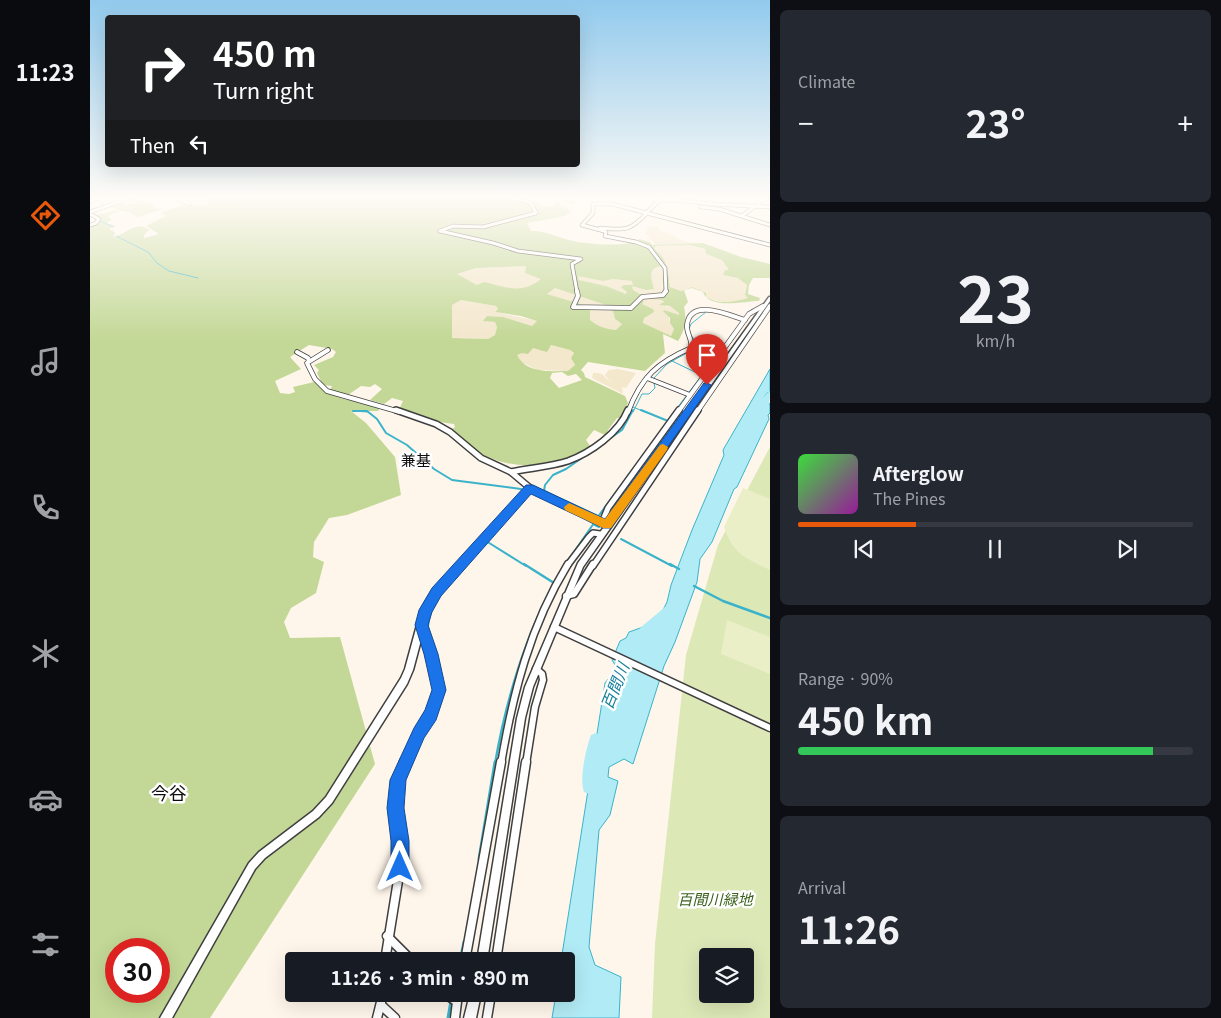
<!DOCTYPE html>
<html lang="en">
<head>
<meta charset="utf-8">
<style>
	body { margin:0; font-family:Georgia,"Noto Sans JP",serif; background:#242831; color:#f1f3f6; height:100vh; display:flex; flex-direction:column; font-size:19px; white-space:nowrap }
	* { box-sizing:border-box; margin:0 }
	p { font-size:16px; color:#9ea1a6 }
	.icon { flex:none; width:28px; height:28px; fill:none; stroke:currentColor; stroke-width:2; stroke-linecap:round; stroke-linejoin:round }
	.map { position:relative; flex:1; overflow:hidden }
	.panel { display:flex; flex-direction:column; gap:10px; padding:10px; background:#0d0f14; width:451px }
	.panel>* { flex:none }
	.banner { position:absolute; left:15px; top:15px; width:475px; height:152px; border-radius:5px; box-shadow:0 5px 20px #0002; background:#202124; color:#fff; overflow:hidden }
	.buttons { position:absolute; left:609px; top:948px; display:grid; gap:10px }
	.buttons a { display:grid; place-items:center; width:55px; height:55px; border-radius:5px; background:#171b24; box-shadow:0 5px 20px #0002; font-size:25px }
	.speed { position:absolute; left:15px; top:938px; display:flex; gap:10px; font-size:25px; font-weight:700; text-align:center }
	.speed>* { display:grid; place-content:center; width:65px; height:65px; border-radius:50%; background:#171b24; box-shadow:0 5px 20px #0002; line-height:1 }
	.speed .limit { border:8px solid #d22; background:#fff; color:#111 }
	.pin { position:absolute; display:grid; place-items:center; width:42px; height:42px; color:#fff; margin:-51px -21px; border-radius:50% 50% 50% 0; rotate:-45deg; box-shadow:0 0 5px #0007 }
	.pin .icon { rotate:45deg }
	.me { position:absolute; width:55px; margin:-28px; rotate:0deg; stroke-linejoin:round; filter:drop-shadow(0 0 4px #0008) }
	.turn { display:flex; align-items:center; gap:18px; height:105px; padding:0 25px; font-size:22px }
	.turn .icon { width:65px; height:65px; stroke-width:2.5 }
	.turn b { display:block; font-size:35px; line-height:42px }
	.then { display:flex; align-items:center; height:48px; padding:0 25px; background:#0003; gap:10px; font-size:19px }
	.big { font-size:38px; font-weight:700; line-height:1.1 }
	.panel .widget { flex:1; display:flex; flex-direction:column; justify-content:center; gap:8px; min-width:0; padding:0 18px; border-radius:8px; background:#242831 }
	.panel .dial { align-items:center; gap:0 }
	.dial b { font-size:65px; line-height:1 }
	.song { display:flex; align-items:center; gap:15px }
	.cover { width:60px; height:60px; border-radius:8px; background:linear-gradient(135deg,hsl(120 70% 55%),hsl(300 70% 35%)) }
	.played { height:5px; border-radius:2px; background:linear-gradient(90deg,#ea580c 30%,#363941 30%) }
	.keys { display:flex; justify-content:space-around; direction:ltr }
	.heat { display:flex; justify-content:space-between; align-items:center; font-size:28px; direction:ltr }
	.charge { height:8px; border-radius:4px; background:linear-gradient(90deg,#34c759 90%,#363941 0) }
	.trip { position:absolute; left:195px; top:952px; width:290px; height:50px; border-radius:5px; background:#171b24; box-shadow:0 5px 20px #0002; font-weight:700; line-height:50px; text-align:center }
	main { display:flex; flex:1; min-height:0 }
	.tabs { display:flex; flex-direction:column; width:90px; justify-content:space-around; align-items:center; background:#090b0e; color:#9ea1a6 }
	.tabs .icon { width:35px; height:35px }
	.tabs .current { color:#ea580c }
	.tabs b { font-size:22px; color:#f1f3f6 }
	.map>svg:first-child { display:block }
</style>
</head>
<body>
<main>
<nav class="tabs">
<b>11:23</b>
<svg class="icon current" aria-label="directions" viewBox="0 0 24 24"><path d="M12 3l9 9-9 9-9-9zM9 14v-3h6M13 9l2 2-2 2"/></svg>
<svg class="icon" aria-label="music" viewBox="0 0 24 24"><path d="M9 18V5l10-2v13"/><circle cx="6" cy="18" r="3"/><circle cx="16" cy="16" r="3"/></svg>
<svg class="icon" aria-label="phone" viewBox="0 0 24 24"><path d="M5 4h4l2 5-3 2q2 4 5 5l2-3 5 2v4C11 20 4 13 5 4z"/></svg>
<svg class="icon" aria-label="climate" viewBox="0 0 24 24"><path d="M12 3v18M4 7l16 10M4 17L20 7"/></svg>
<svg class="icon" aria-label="car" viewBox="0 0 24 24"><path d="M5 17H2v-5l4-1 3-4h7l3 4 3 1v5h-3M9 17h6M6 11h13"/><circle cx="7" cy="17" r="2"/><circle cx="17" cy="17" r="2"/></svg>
<svg class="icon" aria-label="filters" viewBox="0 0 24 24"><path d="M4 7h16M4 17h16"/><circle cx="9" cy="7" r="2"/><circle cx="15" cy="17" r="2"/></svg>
</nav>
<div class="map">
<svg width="680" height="1018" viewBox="0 0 680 1018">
	<rect width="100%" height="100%" fill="#fff6eb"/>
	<!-- farmland -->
	<g fill="#f3e7cc">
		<polygon points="566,226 571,231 586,236 584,237 597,242 610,243 565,245 562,240 557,238 560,236 555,234 558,230 555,228"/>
		<polygon points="599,245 616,250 616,254 632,260 640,270 633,275 648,278 657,285 655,294 659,298 641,303 628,301 621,299 616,297 615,293 602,287 591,291 580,287 577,266 565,250 565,246"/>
		<polygon points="436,266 435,273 452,279 441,287 430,289 387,285 366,274 386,268"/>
		<polygon points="572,266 574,274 572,286 574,293 564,296 550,294 542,290 536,294 516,286 488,280 488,275 513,281 523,279 543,281 543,286 556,290 564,289 560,277 561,272 567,267"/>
		<polygon points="465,288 517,305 523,311 525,319 532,324 526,330 514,329 507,326 500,320 499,314 456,293"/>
		<polygon points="558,298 572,300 576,307 580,306 589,313 589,315 584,314 574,310 573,311 578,314 580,323 584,329 581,336 553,323 554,318 563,309 552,304 551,300"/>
		<polygon points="371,300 406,306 408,309 405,312 448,321 442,326 413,317 397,316 394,321 405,322 407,327 405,335 398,339 362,338 361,305"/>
		<polygon points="460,345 480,350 484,354 481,358 485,365 479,371 447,370 429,361 426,355 443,348"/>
		<polygon points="528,369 546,373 536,388 532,387 533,394 502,378 503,373 508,373 512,374 518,380 528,385 519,380 515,375 519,370"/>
	</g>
	<!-- green -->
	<path fill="#dce8b6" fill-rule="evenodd" d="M 680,447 L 680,1018 L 562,1018 L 565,944 L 596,655 L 628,545 ZM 618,956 L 655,956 L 655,994 L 618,994 Z"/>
	<!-- forest -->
	<path fill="#c3d896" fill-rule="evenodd" d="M 45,199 L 61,204 L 66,209 L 78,207 L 48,217 L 39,212 L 29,210 L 29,211 L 18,216 L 22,220 L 16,223 L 25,226 L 19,229 L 25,232 L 23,237 C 34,236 47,219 59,230 L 54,235 L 54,238 L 69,234 L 56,226 L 76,216 L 71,212 L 99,204 L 107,206 L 118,204 L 116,199 L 425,199 L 437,202 L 445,200 L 455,207 L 464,206 L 464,202 L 468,201 L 471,206 L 477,207 L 481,212 L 475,216 L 437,223 L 441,231 C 455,230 469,238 483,241 C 495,244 541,248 549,239 L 560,242 L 562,245 L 613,243 L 651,257 L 680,264 L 680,278 L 663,278 L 659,285 L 658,294 L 670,298 L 669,301 C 655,301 619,310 613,292 L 602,288 L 594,290 L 598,302 L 594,307 C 597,320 595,330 588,341 L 573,334 L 575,353 L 555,371 L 498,362 L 491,370 L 494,373 L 495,377 L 535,396 L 538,403 L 532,418 L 527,418 L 518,430 L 517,436 L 504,430 L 496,440 L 500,446 C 464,469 420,473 383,449 C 375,444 369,437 362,432 L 362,429 L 365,427 L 364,424 L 342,421 L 309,410 L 313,401 L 302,398 L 294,404 L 280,400 L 292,389 L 285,384 L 280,387 L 271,386 L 258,395 L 240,390 L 242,386 L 233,385 L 227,373 L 229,370 L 224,365 L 243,357 L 246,352 L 242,349 L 219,345 L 200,357 L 211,369 L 185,381 L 190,393 L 199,394 L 205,392 L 203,387 L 224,382 C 246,401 258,400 286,404 L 290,408 L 288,411 L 261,411 L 276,423 L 305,457 L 311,495 L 257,515 L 239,518 L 224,542 L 223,557 L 234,562 L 226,593 L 201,608 L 194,622 L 200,638 L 250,637 L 285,764 L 120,1018 L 0,1018 L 0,223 L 10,221 L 7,215 L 29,210 L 21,206 L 33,202 L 34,206 L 46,202 L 36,200 ZM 599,245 L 615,249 L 616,254 L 632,260 L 639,270 L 635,270 L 633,275 L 648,278 L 657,285 L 655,295 L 658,298 C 644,302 630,305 616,297 L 616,293 L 602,287 L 591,291 L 580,287 C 578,273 578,258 565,250 L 565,246 ZM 436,266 L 435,273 L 451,279 C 431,295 417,287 394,282 L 387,285 L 367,274 L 386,268 ZM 572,266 C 576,274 571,283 574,291 L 570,295 L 550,294 L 543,290 L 542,286 L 556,290 L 564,289 C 561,278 557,268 572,266 ZM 488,276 L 513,281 L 523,279 L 542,281 L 543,285 L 534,285 L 531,287 L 537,292 L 536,294 L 516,286 L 489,280 ZM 465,288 L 516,305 L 516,308 L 523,311 L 525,319 L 532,324 L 526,330 C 515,329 509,327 500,320 L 500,307 L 457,294 ZM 555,298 L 572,300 L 574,302 L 569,305 L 580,306 L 589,313 L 589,315 L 574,310 L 573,311 L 580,318 L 580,323 L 584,329 L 581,336 L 553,323 L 554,318 L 564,312 L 563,309 L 552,304 L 554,302 L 552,300 ZM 371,300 L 406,306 L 408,309 L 405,312 L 431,316 L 447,321 L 442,326 L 413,317 L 397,316 L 393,321 L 405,322 L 407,327 L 405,335 L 398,339 L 362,338 L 362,305 ZM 461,345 L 480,350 L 484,353 L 481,358 L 485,365 L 478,371 C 461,371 436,374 427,355 L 432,353 L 438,354 L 443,348 L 457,352 ZM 472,372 L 478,376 L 486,374 L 492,380 L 469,388 L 460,378 L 462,373 ZM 26,949 L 69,949 L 69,991 L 26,991 Z"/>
	<!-- pitch -->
	<g fill="#ebefc8">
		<path d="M 653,488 L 680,499 L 680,570 C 654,557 644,555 634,527 Z"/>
		<polygon points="637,620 680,637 680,674 631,654"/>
	</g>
	<!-- water -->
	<polygon fill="#b1ebf5" stroke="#3ab3ca" points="680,369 680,392 677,393 675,396 680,405 680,413 678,415 679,419 647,487 644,489 622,542 610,559 607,582 585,642 574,666 543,764 534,759 519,767 518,777 528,781 520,815 509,830 499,947 505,965 531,977 529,1018 462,1018 466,994 476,994 476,961 471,961 515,683 527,668 522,660 530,641 536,638 539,632 567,622 577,602 581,585 602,530 634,455 633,450"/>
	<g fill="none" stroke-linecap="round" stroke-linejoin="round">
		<!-- stream-far3 -->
		<g stroke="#3ab3ca" stroke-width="1">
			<polyline points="5,199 15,206"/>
			<polyline points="40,199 44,199"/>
			<polyline points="8,220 24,227"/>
			<polyline points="26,236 58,252 67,263 79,271 108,278"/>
			<polyline points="599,329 601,324 616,312"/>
			<polyline points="606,342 611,341 632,347"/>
			<polyline points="582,361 611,375"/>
			<polyline points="564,378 577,364 604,349 606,342 600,334"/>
			<polyline points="543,407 555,412"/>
			<polyline points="587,408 662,309"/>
			<polyline points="263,411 278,412"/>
			<polyline points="543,412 552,394 559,394 565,388 564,383"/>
		</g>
		<!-- stream-far2 -->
		<g stroke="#3ab3ca" stroke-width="2">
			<polyline points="551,410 578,421"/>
			<polyline points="263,411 277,411 287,419 296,433 317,445 344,469 362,480 431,489"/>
			<polyline points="460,500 503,523"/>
			<polyline points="508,516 454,491 455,485 463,475 476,469 532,430 543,410"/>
			<polyline points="507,518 543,469"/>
			<polyline points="503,524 509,527"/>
			<polyline points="402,534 396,541 436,566"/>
			<polyline points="531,539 582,566"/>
			<polyline points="477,562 504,523"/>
		</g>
		<!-- stream-far1 -->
		<g stroke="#3ab3ca" stroke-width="2.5">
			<polyline points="434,564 464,583"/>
			<polyline points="580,564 589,569"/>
			<polyline points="604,586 633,601 680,618"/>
			<polyline points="351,691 350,671 337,631 340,613 354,587"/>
			<path d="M 405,764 C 416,701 433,642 463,585"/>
		</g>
		<!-- stream -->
		<g stroke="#3ab3ca" stroke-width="3">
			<polyline points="389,859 405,762"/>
			<path d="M 313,874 C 323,850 311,824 311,799 C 311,789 315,778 316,768"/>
			<polyline points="370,961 374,942"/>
			<polyline points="358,1018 361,1001"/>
		</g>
		<!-- river -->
		<g fill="#b1ebf5" fill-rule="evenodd">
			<path d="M 680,391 C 680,400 679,405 675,413 L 669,413 L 668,411 L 676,394 Z"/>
			<polygon points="579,606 583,607 585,611 583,615 558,636 554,638 550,636 548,632 550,628 575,607"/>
			<path d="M 506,733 L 511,735 C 513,741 507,785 504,792 L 499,794 L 494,792 C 489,779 496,748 501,735 Z"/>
		</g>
		<defs>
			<g id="minor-far4">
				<polyline points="88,199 100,204"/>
				<polyline points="478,199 481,201"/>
				<polyline points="577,199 622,204 680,207"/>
				<polyline points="0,201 6,199"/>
				<polyline points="667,206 669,202 677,199"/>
				<polyline points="611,207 629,209 680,225"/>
				<polyline points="0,212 37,199"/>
				<polyline points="556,213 570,200 580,200"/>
				<polyline points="0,214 9,219 6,223 0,225"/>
				<polyline points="652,216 665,206"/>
				<path d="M 510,228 C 535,230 539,232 557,213"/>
				<polyline points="350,231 403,243 428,251 491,259 482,264 487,292"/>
				<polyline points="350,231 363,226 393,227 446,213 441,203 428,199"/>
				<polyline points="576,292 575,268 559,247 546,242 515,236 516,232 514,231 492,225 503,213 503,204 522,204 680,245"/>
			</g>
			<g id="minor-far3">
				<polyline points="487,291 488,296 483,307 541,308 552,297 573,295 576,291"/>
				<polyline points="238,350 217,363 225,379 237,391 310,412"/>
				<polyline points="207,352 218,358 219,361"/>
				<polyline points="557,378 600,395"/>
				<path d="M 538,412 C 551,377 568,362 601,348 C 603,340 596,333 597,325 C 600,297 639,315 655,320"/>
				<polyline points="588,412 659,314 673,306"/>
				<polyline points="607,412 680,306"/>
			</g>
			<g id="minor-far2">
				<polyline points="306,410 346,424 360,432 391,458 421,472 440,488 517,525"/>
				<path d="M 421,472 C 439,468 460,467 478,461 C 500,453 529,433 538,410"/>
				<polyline points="514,524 513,520 518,508 589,410"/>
				<polyline points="370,566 440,488"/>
				<polyline points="477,566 499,537 503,533 510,534"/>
				<polyline points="503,566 608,410"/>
			</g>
			<g id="minor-far1">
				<polyline points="476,596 484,594 503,564"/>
				<polyline points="464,627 680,728"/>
				<path d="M 314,764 C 324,740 345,717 348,691 C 349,681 344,667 340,658 C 323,608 339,600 371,564"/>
				<path d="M 411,764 C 423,693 440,626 478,564"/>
				<polyline points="436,764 445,707 453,680 452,674 446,669"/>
			</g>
			<g id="minor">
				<polyline points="297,936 322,961"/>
				<polyline points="295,961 310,868 307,792 308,781 314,762"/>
				<polyline points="375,961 411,762"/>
				<polyline points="406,961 436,762"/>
				<polyline points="355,994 366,1001"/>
				<polyline points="292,1006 305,1018"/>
				<polyline points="287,1018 293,994"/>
				<polyline points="365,1018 368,994"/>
				<polyline points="397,1018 401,994"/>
			</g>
			<g id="tertiary">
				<polygon points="679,297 680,297 680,301 493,567 443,687 435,718 397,961 387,961 427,718 435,687 488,563"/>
				<polygon points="331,622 334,623 335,625 323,670 317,684 242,803 229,817 175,858 165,869 82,1018 70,1018 159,863 169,852 223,811 236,797 311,678 315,669 327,625 328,623"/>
				<polygon points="380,994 391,994 386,1018 374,1018"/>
			</g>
		</defs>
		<!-- minor-far4 casing -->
		<use href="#minor-far4" stroke="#3f3f3f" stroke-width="4.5"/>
		<!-- minor-far3 casing -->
		<use href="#minor-far3" stroke="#3f3f3f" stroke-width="5.5"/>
		<!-- minor-far2 casing -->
		<use href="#minor-far2" stroke="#3f3f3f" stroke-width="8"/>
		<!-- minor-far1 casing -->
		<use href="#minor-far1" stroke="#3f3f3f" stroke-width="9"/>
		<!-- minor casing -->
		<use href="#minor" stroke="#3f3f3f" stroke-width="11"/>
		<!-- tertiary casing -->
		<use href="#tertiary" stroke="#3f3f3f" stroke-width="3"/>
		<!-- minor-far4 -->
		<use href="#minor-far4" stroke="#fff" stroke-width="3"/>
		<!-- minor-far3 -->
		<use href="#minor-far3" stroke="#fff" stroke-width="4"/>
		<!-- minor-far2 -->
		<use href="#minor-far2" stroke="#fff" stroke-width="5"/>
		<!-- minor-far1 -->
		<use href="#minor-far1" stroke="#fff" stroke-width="6"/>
		<!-- minor -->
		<use href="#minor" stroke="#fff" stroke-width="8"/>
		<!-- tertiary -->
		<use href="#tertiary" fill="#fff" fill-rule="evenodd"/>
	</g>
	<!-- sky -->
	<linearGradient id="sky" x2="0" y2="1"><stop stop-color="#92caed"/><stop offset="0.58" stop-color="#fffbf6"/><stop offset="1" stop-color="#fffbf6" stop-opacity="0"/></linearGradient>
	<rect width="680" height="341" fill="url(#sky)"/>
	<!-- route -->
	<polygon fill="#1a73e8" stroke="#114b97" points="614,383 617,383 621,385 521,528 513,528 441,494 351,596 342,612 338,625 348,654 356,690 346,720 334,738 316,780 314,808 319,841 319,867 316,873 310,876 303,873 301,867 301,841 297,808 300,780 324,728 335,710 342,690 334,654 325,625 329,610 342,588 436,485 443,485 515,519"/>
	<!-- slow -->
	<polygon fill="#f59e0b" points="573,444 578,447 577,450 521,528 513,528 475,510 474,507 479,503 515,519 570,445"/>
	<g text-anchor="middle" stroke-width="5" stroke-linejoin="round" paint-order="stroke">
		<!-- quarter labels -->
		<g font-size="15" fill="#0c0c0c" stroke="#fff">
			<text x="326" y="466">兼基</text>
		</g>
		<!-- near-park labels -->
		<g font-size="15" font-style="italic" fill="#3c621e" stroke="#fff">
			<text x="625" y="905">百間川緑地</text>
		</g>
		<!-- near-water labels -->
		<g font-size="16" font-style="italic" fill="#18819a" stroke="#fff">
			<text transform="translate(525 686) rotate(-68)" y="6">百間川</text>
		</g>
		<!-- near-quarter labels -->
		<g font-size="18" fill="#0c0c0c" stroke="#fff">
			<text x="79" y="800">今谷</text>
		</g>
	</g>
</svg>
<div class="buttons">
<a><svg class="icon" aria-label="layers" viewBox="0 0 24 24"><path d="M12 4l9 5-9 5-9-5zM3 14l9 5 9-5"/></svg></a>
</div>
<div class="speed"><div class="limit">30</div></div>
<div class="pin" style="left:617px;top:385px;background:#d93025"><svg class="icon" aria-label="arrive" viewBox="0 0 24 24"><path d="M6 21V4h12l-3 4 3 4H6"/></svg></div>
<svg class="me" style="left:310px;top:867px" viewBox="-20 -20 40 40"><path d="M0-17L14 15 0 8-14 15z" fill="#1a73e8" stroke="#fff" stroke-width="4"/></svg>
<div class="trip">11:26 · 3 min · 890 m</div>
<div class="banner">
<div class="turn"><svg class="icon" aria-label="right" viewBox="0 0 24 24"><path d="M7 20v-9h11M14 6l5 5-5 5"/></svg><div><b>450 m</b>Turn right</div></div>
<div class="then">Then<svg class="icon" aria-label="left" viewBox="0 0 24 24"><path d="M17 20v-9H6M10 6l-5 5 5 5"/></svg></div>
</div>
</div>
<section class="panel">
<div class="widget"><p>Climate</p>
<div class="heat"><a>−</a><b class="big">23°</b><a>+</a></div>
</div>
<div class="widget dial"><b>23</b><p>km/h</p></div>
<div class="widget">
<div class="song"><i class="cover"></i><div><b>Afterglow</b><p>The Pines</p></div></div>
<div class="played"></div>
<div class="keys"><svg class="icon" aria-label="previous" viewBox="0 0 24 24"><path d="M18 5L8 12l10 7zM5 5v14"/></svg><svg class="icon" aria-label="pause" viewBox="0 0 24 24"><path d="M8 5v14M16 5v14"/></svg><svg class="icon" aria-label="next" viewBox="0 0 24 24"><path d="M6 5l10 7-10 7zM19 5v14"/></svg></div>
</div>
<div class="widget"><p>Range · 90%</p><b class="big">450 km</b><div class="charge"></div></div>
<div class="widget"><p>Arrival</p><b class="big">11:26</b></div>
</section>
</main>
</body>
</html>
